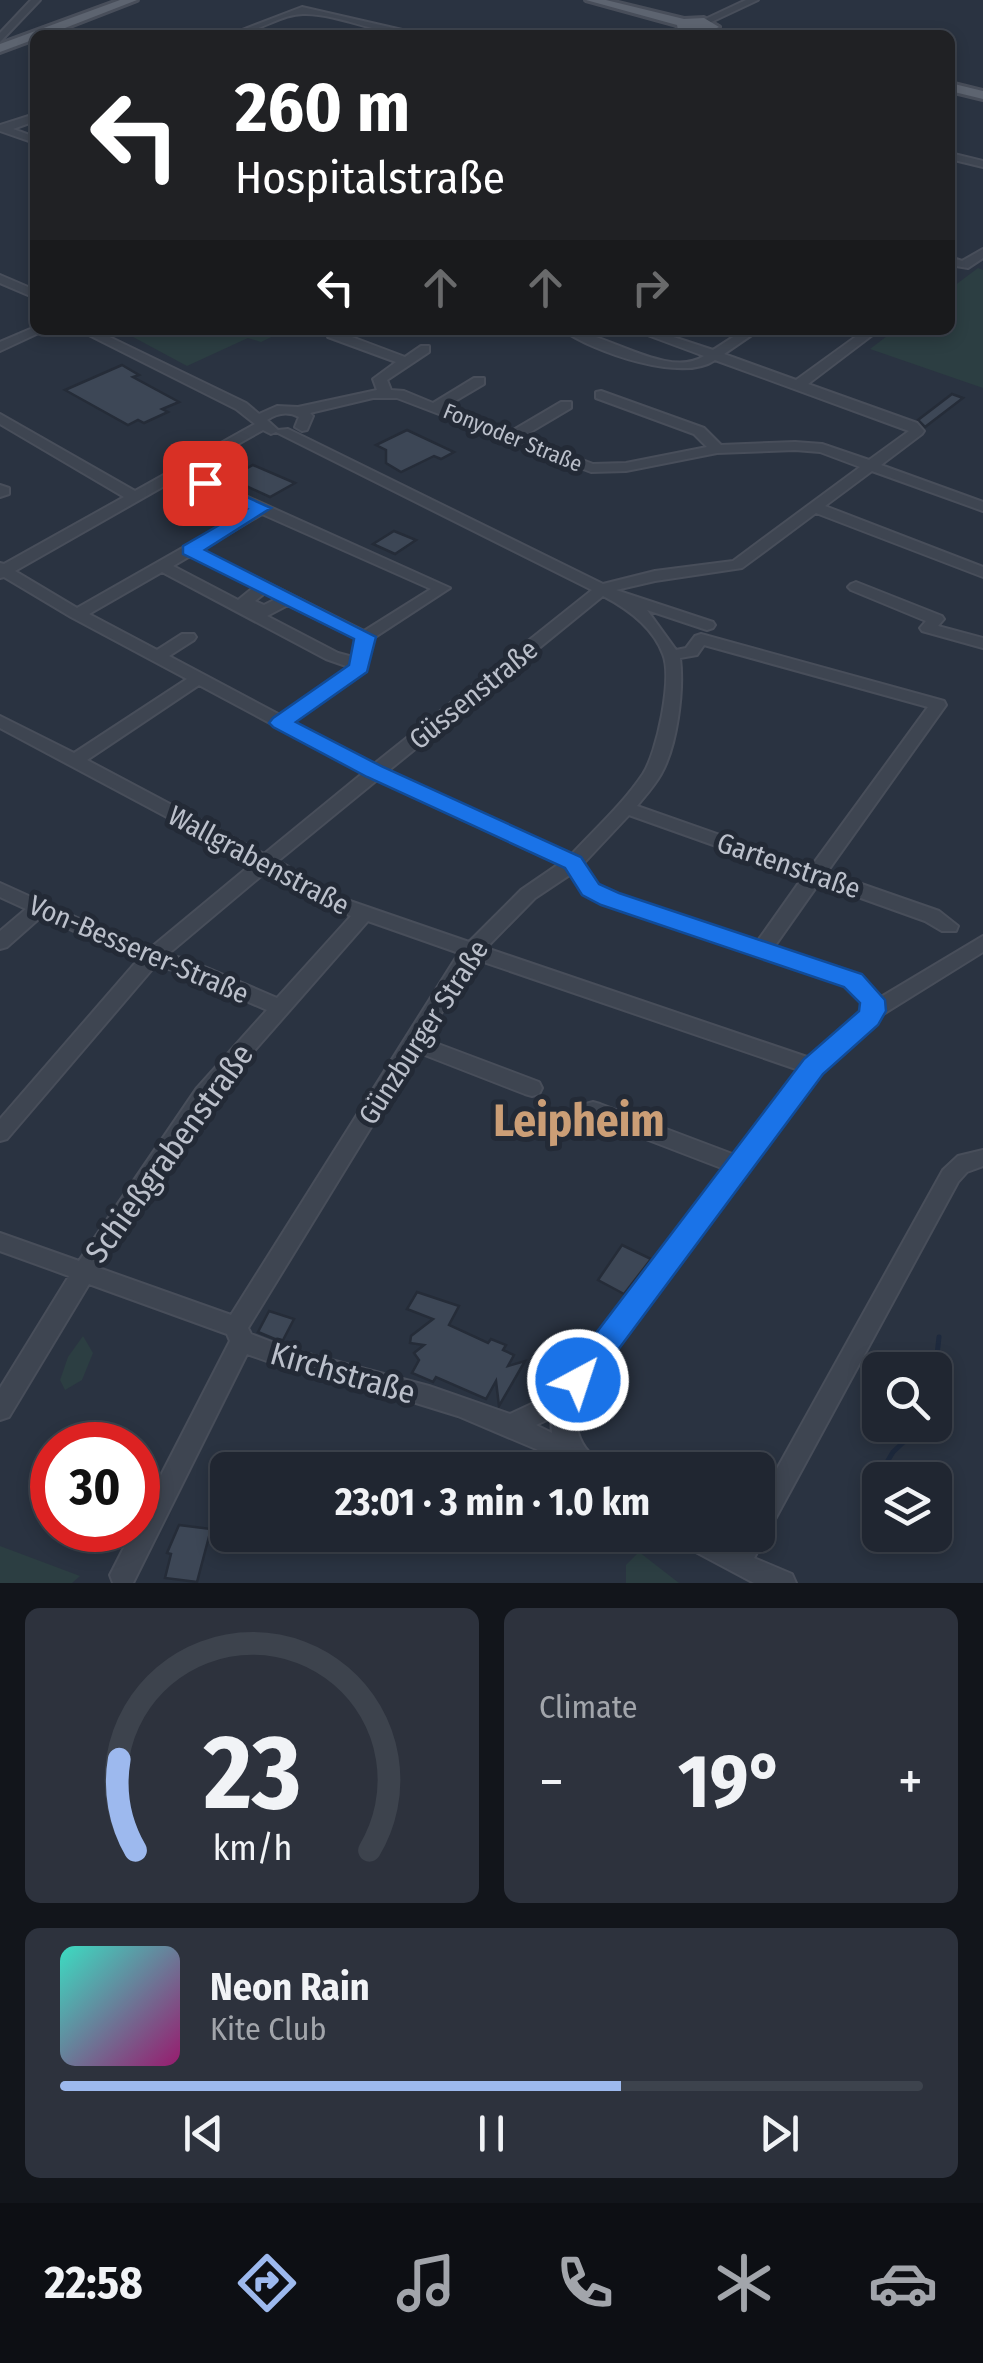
<!DOCTYPE html>
<html lang="en">
<head>
<meta charset="utf-8">
<style>
	body { margin:0; font-family:"Fira Sans Condensed",sans-serif; background:#2d323d; color:#f1f3f6; height:100vh; display:flex; flex-direction:column; font-size:38px; white-space:nowrap }
	* { box-sizing:border-box; margin:0 }
	p { font-size:32px; color:#a2a5ab }
	.icon { flex:none; width:55px; height:55px; fill:none; stroke:currentColor; stroke-width:2; stroke-linecap:round; stroke-linejoin:round }
	.map { position:relative; height:1583px; overflow:hidden }
	.panel { display:flex; flex-direction:column; gap:25px; padding:25px; background:#12151b; flex:1 }
	.panel>* { flex:none }
	.hud { position:absolute; left:30px; top:30px; width:925px; height:305px; border-radius:15px; box-shadow:0 5px 15px #0003,0 0 0 2px #3d434d; background:#202124; color:#fff; overflow:hidden }
	.tools { position:absolute; left:862px; top:1352px; display:grid; gap:20px }
	.tools a { display:grid; place-items:center; width:90px; height:90px; border-radius:15px; background:#202631; box-shadow:0 5px 15px #0003,0 0 0 2px #3d434d; font-size:50px }
	.speed { position:absolute; left:30px; top:1422px; display:flex; gap:20px; font-size:50px; font-weight:700; text-align:center }
	.speed>* { display:grid; place-content:center; width:130px; height:130px; border-radius:50%; background:#202631; box-shadow:0 5px 15px #0003,0 0 0 2px #3d434d; line-height:1 }
	.speed .limit { border:15px solid #d22; background:#fff; color:#111 }
	.pin { position:absolute; display:grid; place-items:center; width:85px; height:85px; color:#fff; margin:-42px; border-radius:20px; box-shadow:0 5px 15px #0006 }
	.me { position:absolute; width:110px; margin:-55px; rotate:40deg; stroke-linejoin:round; filter:drop-shadow(0 0 8px #0008) }
	.turn { display:flex; align-items:center; gap:35px; height:210px; padding:0 40px; font-size:45px }
	.turn .icon { width:130px; height:130px; stroke-width:2.5 }
	.turn b { display:block; font-size:70px; line-height:85px }
	.lanes { display:flex; align-items:center; height:95px; padding:0 40px; background:#0003; justify-content:center; gap:50px; direction:ltr }
	.lanes .off { opacity:.35 }
	.big { font-size:75px; font-weight:700; line-height:1.1 }
	.panel .widget { flex:1; display:flex; flex-direction:column; justify-content:center; gap:15px; min-width:0; padding:0 35px; border-radius:15px; background:#2d323d }
	.panel .dial { align-items:center; gap:0 }
	.dial svg { height:260px; overflow:visible; fill:none; stroke:#3d434d; stroke-width:7; stroke-linecap:round; text-anchor:middle }
	.dial text { fill:#f1f3f6; stroke:none }
	.song { display:flex; align-items:center; gap:30px }
	.cover { width:120px; height:120px; border-radius:15px; background:linear-gradient(135deg,hsl(170 70% 55%),hsl(320 70% 35%)) }
	.played { height:10px; border-radius:5px; background:linear-gradient(90deg,#9db9ee 65%,#3d434d 65%) }
	.keys { display:flex; justify-content:space-around; direction:ltr }
	.heat { display:flex; justify-content:space-between; align-items:center; font-size:55px; direction:ltr }
	.panel .tiles { flex:1; display:grid; gap:25px; grid-template-columns:1fr 1fr }
	.widget:last-child { grid-column:span 2 }
	.trip { position:absolute; left:210px; top:1452px; width:565px; height:100px; border-radius:15px; background:#202631; box-shadow:0 5px 15px #0003,0 0 0 2px #3d434d; font-weight:700; line-height:100px; text-align:center }
	.dock { display:flex; height:160px; justify-content:space-around; align-items:center; background:#0d0f14; color:#a2a5ab }
	.dock .icon { width:70px; height:70px }
	.dock .on { color:#9db9ee }
	.dock b { font-size:45px; color:#f1f3f6 }
	.map>svg:first-child { display:block }
</style>
</head>
<body>
<div class="map">
<svg width="983" height="1583" viewBox="0 0 983 1583">
	<rect width="100%" height="100%" fill="#2a3341"/>
	<!-- green -->
	<g fill="#2c3e42">
		<polygon points="978,268 983,270 983,388 870,349 895,330 950,330 950,289"/>
		<polygon points="120,330 286,330 261,342 248,338 187,366"/>
		<polygon points="83,1336 93,1353 82,1380 65,1390 60,1380 68,1357"/>
		<polygon points="0,1546 80,1576 72,1583 104,1583 0,1583"/>
		<polygon points="639,1552 679,1583 626,1583 626,1565"/>
	</g>
	<g fill="none" stroke-linecap="round" stroke-linejoin="round">
		<!-- stream -->
		<g stroke="#1e2a3e" stroke-width="5">
			<polyline points="935,1373 939,1337"/>
			<polyline points="864,1501 893,1452 922,1425"/>
		</g>
	</g>
	<!-- building -->
	<g fill="#3d4756" stroke="#252c38" stroke-width="2.5">
		<polygon points="122,365 139,375 133,377 179,402 162,409 168,412 144,423 138,420 128,425 65,390"/>
		<polygon points="952,394 963,398 925,427 918,420"/>
		<polygon points="407,430 454,452 441,459 434,456 401,472 386,463 386,450 376,445"/>
		<polygon points="253,465 295,483 270,497 229,478"/>
		<polygon points="394,531 416,540 395,554 373,544"/>
		<polygon points="622,1245 651,1259 624,1294 598,1280"/>
		<polygon points="417,1292 459,1306 449,1325 488,1343 491,1339 506,1345 503,1350 514,1355 508,1366 525,1361 499,1406 496,1381 486,1399 436,1377 433,1382 412,1373 419,1360 414,1353 424,1345 410,1343 411,1336 433,1319 407,1309"/>
		<polygon points="269,1311 294,1319 282,1342 258,1332"/>
		<polygon points="179,1525 211,1529 197,1582 165,1578 171,1554 167,1553"/>
	</g>
	<g fill="none" stroke-linecap="round" stroke-linejoin="round">
		<defs>
			<g id="minor">
				<polygon points="31,0 40,0 0,42 0,33"/>
				<polygon points="746,0 758,0 707,24 699,22"/>
				<path d="M 302,7 L 411,32 L 416,35 C 378,35 343,15 306,14 C 282,12 256,35 229,35 Z"/>
				<polygon points="35,114 35,121 13,129 35,137 35,143 0,131 0,125"/>
				<polygon points="950,153 983,161 983,167 950,159"/>
				<polygon points="983,249 983,258 968,268 950,265 950,257 962,261"/>
				<polygon points="0,275 35,290 35,298 0,283"/>
				<polygon points="35,327 35,330 45,330 0,351 0,342"/>
				<path d="M 79,330 L 95,330 L 246,403 L 259,414 L 277,406 L 298,407 L 377,390 L 373,379 L 396,362 L 328,337 L 328,331 L 336,331 L 405,357 L 421,346 L 429,346 L 429,352 L 387,380 L 391,390 L 404,391 L 433,403 L 474,378 L 484,378 L 484,384 L 445,407 L 510,432 L 561,402 L 571,402 L 571,408 L 522,437 L 593,464 L 626,463 L 707,447 L 694,434 L 596,398 L 596,392 L 601,391 L 704,428 L 721,445 L 795,442 L 822,444 L 869,460 L 909,431 L 715,360 C 682,383 594,352 563,330 C 604,330 667,380 704,356 L 634,330 L 652,330 L 713,350 L 744,330 L 759,330 L 724,354 L 796,380 L 865,330 L 879,330 L 808,384 L 917,423 L 924,431 L 922,434 L 881,465 L 983,502 L 983,511 L 872,471 L 825,506 L 983,567 L 983,577 L 816,513 L 742,568 L 655,581 L 616,590 L 713,622 L 715,625 L 713,628 L 707,630 L 647,610 L 676,650 L 686,648 L 695,636 L 701,634 L 944,701 L 946,705 L 827,872 L 939,911 L 958,926 L 956,931 L 942,931 L 925,921 L 819,883 L 774,947 L 860,976 L 881,997 L 983,936 L 983,952 L 880,1016 L 820,1072 L 574,1404 C 576,1423 576,1438 589,1452 C 596,1460 602,1460 606,1470 L 573,1470 L 536,1449 L 458,1416 L 374,1390 L 290,1369 L 247,1354 L 133,1583 L 113,1583 L 110,1575 L 133,1530 L 138,1530 L 138,1520 L 230,1341 L 227,1334 L 89,1284 L 9,1417 L 0,1420 L 0,1388 L 69,1276 L 0,1251 L 0,1233 L 79,1261 L 197,1088 L 267,1010 L 175,970 L 154,967 L 7,1139 L 0,1141 L 0,1119 L 137,961 L 42,916 L 7,947 L 0,949 L 0,931 L 26,909 L 0,897 L 0,883 L 148,950 L 253,863 L 0,728 L 0,716 L 74,753 L 187,679 L 71,617 L 4,577 L 0,578 L 0,563 L 4,564 L 124,497 L 0,424 L 0,414 L 135,491 L 255,424 L 236,409 ZM 373,398 L 397,398 L 591,472 L 626,471 L 717,453 L 795,450 L 820,452 L 860,467 L 733,561 L 655,571 L 603,584 L 288,429 L 278,430 L 267,420 C 277,413 288,411 299,417 L 295,427 L 302,431 L 307,430 L 313,416 L 310,413 ZM 263,430 L 271,434 L 276,432 L 592,590 L 374,764 L 293,722 L 365,670 L 372,639 L 450,588 L 190,471 ZM 180,477 L 251,509 L 77,608 L 15,571 ZM 262,514 L 431,589 L 364,631 L 201,550 ZM 190,556 L 254,587 L 238,600 L 173,566 ZM 162,572 L 326,659 L 349,667 L 280,715 L 169,656 L 194,640 L 196,637 L 194,634 L 182,634 L 157,650 L 89,614 ZM 265,593 L 276,599 L 264,605 L 255,601 ZM 603,596 C 628,609 653,627 663,654 C 673,678 657,753 643,774 C 623,804 595,829 571,855 L 388,771 ZM 288,605 L 357,639 L 353,657 L 338,653 L 267,616 ZM 704,645 L 928,707 L 811,867 L 637,806 C 645,796 655,785 661,774 C 677,746 684,691 680,658 L 697,655 ZM 199,685 L 363,773 L 264,854 L 87,760 ZM 377,780 L 559,864 L 521,890 L 469,942 L 347,900 L 278,861 ZM 629,815 L 803,877 L 757,942 L 617,894 L 597,885 L 583,864 ZM 267,871 L 334,909 L 351,916 L 277,998 L 186,959 L 167,955 ZM 571,874 L 583,893 L 603,904 L 846,986 L 862,1001 L 863,1009 L 810,1058 L 486,948 L 535,898 ZM 368,921 L 459,953 L 231,1315 L 99,1268 L 211,1100 ZM 475,959 L 799,1070 L 735,1155 L 600,1104 L 593,1102 L 586,1104 L 583,1110 L 586,1116 L 724,1169 L 553,1394 L 510,1414 L 429,1386 L 290,1349 L 251,1334 L 248,1328 L 417,1052 L 525,1094 L 532,1096 L 539,1094 L 542,1088 L 539,1082 L 425,1039 ZM 551,1418 L 552,1433 L 536,1425 Z"/>
				<polygon points="0,485 9,488 9,494 0,497"/>
				<polygon points="856,582 942,616 944,619 938,626 983,638 983,648 922,631 920,628 926,621 851,590 848,587 851,584"/>
				<polygon points="983,1150 983,1166 967,1172 958,1182 754,1558 792,1574 796,1583 754,1583 679,1543 675,1535 712,1535 732,1547 739,1535 758,1535 758,1503 943,1170 958,1156"/>
			</g>
			<g id="major">
				<polygon points="120,0 137,0 47,35 35,35 35,39 0,52 0,44"/>
				<polygon points="586,0 606,0 684,19 704,18 719,27 700,35 678,30 677,25"/>
				<polygon points="950,83 983,91 983,99 950,91"/>
			</g>
		</defs>
		<!-- minor casing -->
		<use href="#minor" stroke="#484e5a" stroke-width="4"/>
		<!-- major casing -->
		<use href="#major" stroke="#484e5a" stroke-width="6"/>
		<!-- minor -->
		<use href="#minor" fill="#3e4551" fill-rule="evenodd"/>
		<!-- major -->
		<use href="#major" fill="#5d6470" fill-rule="evenodd"/>
	</g>
	<!-- route -->
	<polygon fill="#1a73e8" stroke="#114b97" stroke-width="2.5" points="205,478 271,508 205,550 376,637 367,672 296,722 383,767 581,857 599,884 619,893 862,974 885,1000 886,1011 878,1025 823,1074 589,1389 578,1393 568,1389 563,1380 568,1370 804,1059 859,1011 860,1003 844,987 601,905 582,895 565,868 367,777 273,727 269,723 273,718 349,665 354,639 183,554 183,546 247,509 199,487 199,479"/>
	<g text-anchor="middle" stroke-width="10" stroke-linejoin="round" paint-order="stroke">
		<!-- far-street labels -->
		<g font-size="22" fill="#bbc0cb" stroke="#232a36">
			<text transform="translate(513 437) rotate(22)" y="8">Fonyoder Straße</text>
		</g>
		<!-- street labels -->
		<g font-size="28" fill="#bbc0cb" stroke="#232a36">
			<text transform="translate(473 694) rotate(-39)" y="10">Güssenstraße</text>
			<text transform="translate(259 860) rotate(28)" y="10">Wallgrabenstraße</text>
			<text transform="translate(789 865) rotate(19)" y="10">Gartenstraße</text>
			<text transform="translate(139 949) rotate(23)" y="10">Von-Besserer-Straße</text>
			<text transform="translate(423 1032) rotate(-57)" y="10">Günzburger Straße</text>
		</g>
		<!-- near-street labels -->
		<g font-size="32" fill="#bbc0cb" stroke="#232a36">
			<text transform="translate(169 1153) rotate(-54)" y="11">Schießgrabenstraße</text>
			<text transform="translate(343 1373) rotate(16)" y="11">Kirchstraße</text>
		</g>
		<!-- near-district labels -->
		<g font-size="45" font-weight="bold" fill="#cb9e76" stroke="#232a36">
			<text x="579" y="1136">Leipheim</text>
		</g>
	</g>
</svg>
<div class="tools">
<a><svg class="icon" aria-label="search" viewBox="0 0 24 24"><circle cx="10" cy="10" r="6"/><path d="M15 15l6 6"/></svg></a>
<a><svg class="icon" aria-label="layers" viewBox="0 0 24 24"><path d="M12 4l9 5-9 5-9-5zM3 14l9 5 9-5"/></svg></a>
</div>
<div class="speed"><div class="limit">30</div></div>
<div class="pin" style="left:205px;top:483px;background:#d93025"><svg class="icon" aria-label="arrive" viewBox="0 0 24 24"><path d="M6 21V4h12l-3 4 3 4H6"/></svg></div>
<svg class="me" style="left:578px;top:1380px" viewBox="-20 -20 40 40"><circle r="17" fill="#1a73e8" stroke="#fff" stroke-width="3"/><path d="M0-11L8 9 0 5-8 9z" fill="#fff"/></svg>
<div class="trip">23:01 · 3 min · 1.0 km</div>
<div class="hud">
<div class="turn"><svg class="icon" aria-label="left" viewBox="0 0 24 24"><path d="M17 20v-9H6M10 6l-5 5 5 5"/></svg><div><b>260 m</b>Hospitalstraße</div></div>
<div class="lanes"><svg class="icon" aria-label="left" viewBox="0 0 24 24"><path d="M17 20v-9H6M10 6l-5 5 5 5"/></svg><svg class="icon off" aria-label="ahead" viewBox="0 0 24 24"><path d="M12 20V5M6 11l6-6 6 6"/></svg><svg class="icon off" aria-label="ahead" viewBox="0 0 24 24"><path d="M12 20V5M6 11l6-6 6 6"/></svg><svg class="icon off" aria-label="right" viewBox="0 0 24 24"><path d="M7 20v-9h11M14 6l5 5-5 5"/></svg></div>
</div>
</div>
<section class="panel">
<div class="tiles">
<div class="widget dial"><svg viewBox="0 0 100 80">
<path d="M14 69A42 42 0 1 1 86 69"/>
<path d="M14 69A42 42 0 0 1 9 41" stroke="#9db9ee"/>
<text x="50" y="56" font-size="32" font-weight="700">23</text>
<text x="50" y="72" font-size="11">km/h</text>
</svg></div>
<div class="widget"><p>Climate</p>
<div class="heat"><a>−</a><b class="big">19°</b><a>+</a></div>
</div>
<div class="widget">
<div class="song"><i class="cover"></i><div><b>Neon Rain</b><p>Kite Club</p></div></div>
<div class="played"></div>
<div class="keys"><svg class="icon" aria-label="previous" viewBox="0 0 24 24"><path d="M18 5L8 12l10 7zM5 5v14"/></svg><svg class="icon" aria-label="pause" viewBox="0 0 24 24"><path d="M8 5v14M16 5v14"/></svg><svg class="icon" aria-label="next" viewBox="0 0 24 24"><path d="M6 5l10 7-10 7zM19 5v14"/></svg></div>
</div>
</div>
</section>
<nav class="dock">
<b>22:58</b>
<svg class="icon on" aria-label="directions" viewBox="0 0 24 24"><path d="M12 3l9 9-9 9-9-9zM9 14v-3h6M13 9l2 2-2 2"/></svg>
<svg class="icon" aria-label="music" viewBox="0 0 24 24"><path d="M9 18V5l10-2v13"/><circle cx="6" cy="18" r="3"/><circle cx="16" cy="16" r="3"/></svg>
<svg class="icon" aria-label="phone" viewBox="0 0 24 24"><path d="M5 4h4l2 5-3 2q2 4 5 5l2-3 5 2v4C11 20 4 13 5 4z"/></svg>
<svg class="icon" aria-label="climate" viewBox="0 0 24 24"><path d="M12 3v18M4 7l16 10M4 17L20 7"/></svg>
<svg class="icon" aria-label="car" viewBox="0 0 24 24"><path d="M5 17H2v-5l4-1 3-4h7l3 4 3 1v5h-3M9 17h6M6 11h13"/><circle cx="7" cy="17" r="2"/><circle cx="17" cy="17" r="2"/></svg>
</nav>
</body>
</html>
